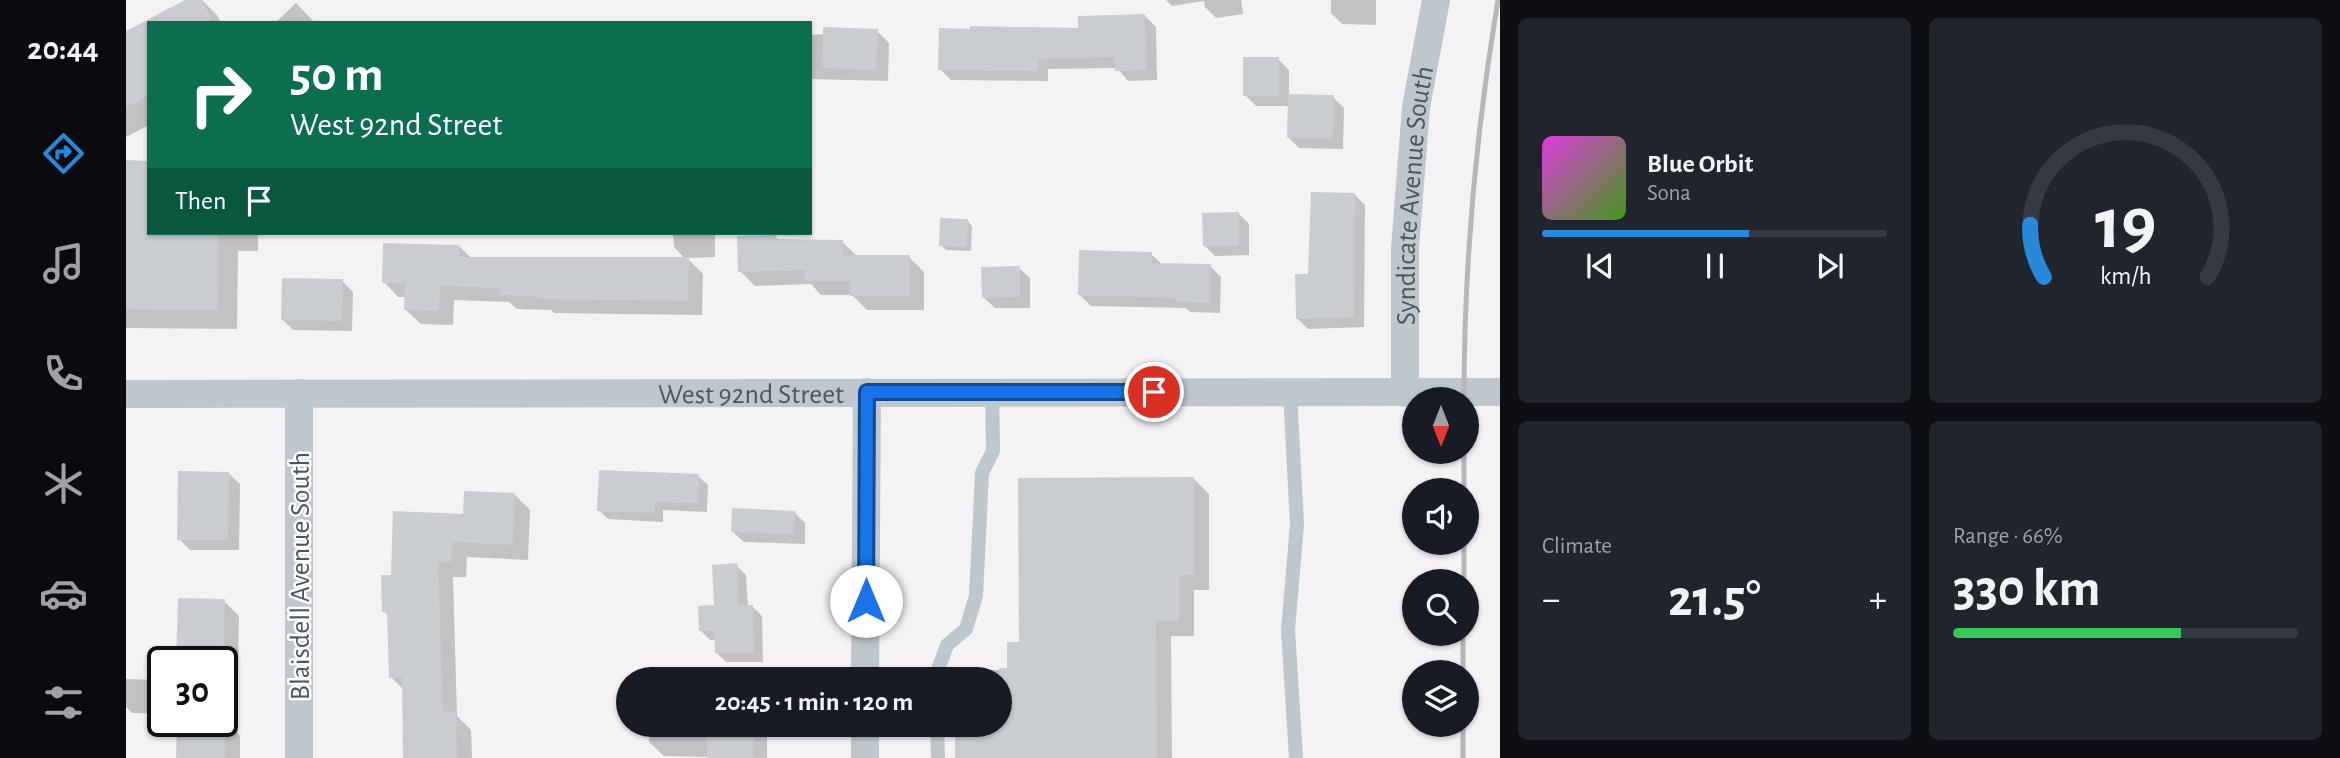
<!DOCTYPE html>
<html lang="en">
<head>
<meta charset="utf-8">
<style>
	body { margin:0; font-family:"Alegreya Sans",sans-serif; background:#20242c; color:#f1f3f6; height:100vh; display:flex; flex-direction:column; font-size:26px; white-space:nowrap }
	* { box-sizing:border-box; margin:0 }
	p { font-size:23px; color:#9ea1a6 }
	.icon { flex:none; width:38px; height:38px; fill:none; stroke:currentColor; stroke-width:2; stroke-linecap:round; stroke-linejoin:round }
	.map { position:relative; flex:1; overflow:hidden }
	.details { display:flex; flex-direction:column; gap:18px; padding:18px; background:#0d0f14; width:840px }
	.details>* { flex:none }
	.banner { position:absolute; left:21px; top:21px; width:665px; height:214px; border-radius:0px; box-shadow:0 2px 5px #0004; background:#0b6e4f; color:#fff; overflow:hidden }
	.needle { width:46px; rotate:180deg }
	.tools { position:absolute; left:1276px; top:387px; display:grid; gap:14px }
	.tools a { display:grid; place-items:center; width:77px; height:77px; border-radius:50%; background:#171b24; box-shadow:0 2px 5px #0004; font-size:35px }
	.speed { position:absolute; left:21px; top:646px; display:flex; gap:14px; font-size:35px; font-weight:700; text-align:center }
	.speed>* { display:grid; place-content:center; width:91px; height:91px; border-radius:50%; background:#171b24; box-shadow:0 2px 5px #0004; line-height:1 }
	.speed .limit { border:4px solid #111; border-radius:10px; background:#fff; color:#111 }
	.pin { position:absolute; display:grid; place-items:center; width:60px; height:60px; color:#fff; margin:-30px; border:4px solid #fff; border-radius:50%; box-shadow:0 2px 7px #0007 }
	.me { position:absolute; width:77px; margin:-38px; rotate:0deg; stroke-linejoin:round; filter:drop-shadow(0 0 5px #0008) }
	.turn { display:flex; align-items:center; gap:24px; height:147px; padding:0 28px; font-size:32px }
	.turn .icon { width:91px; height:91px; stroke-width:2.5 }
	.turn b { display:block; font-size:49px; line-height:60px }
	.then { display:flex; align-items:center; height:66px; padding:0 28px; background:#0003; gap:14px; font-size:26px }
	.big { font-size:52px; font-weight:700; line-height:1.1 }
	.details .widget { flex:1; display:flex; flex-direction:column; justify-content:center; gap:10px; min-width:0; padding:0 24px; border-radius:10px; background:#20242c }
	.details .dial { align-items:center; gap:0 }
	.dial svg { height:182px; overflow:visible; fill:none; stroke:#363941; stroke-width:7; stroke-linecap:round; text-anchor:middle }
	.dial text { fill:#f1f3f6; stroke:none }
	.song { display:flex; align-items:center; gap:21px }
	.cover { width:84px; height:84px; border-radius:10px; background:linear-gradient(135deg,hsl(300 70% 55%),hsl(100 70% 35%)) }
	.played { height:7px; border-radius:4px; background:linear-gradient(90deg,#2689d9 60%,#363941 60%) }
	.keys { display:flex; justify-content:space-around; direction:ltr }
	.heat { display:flex; justify-content:space-between; align-items:center; font-size:38px; direction:ltr }
	.charge { height:10px; border-radius:5px; background:linear-gradient(90deg,#34c759 66%,#363941 0) }
	.details .tiles { flex:1; display:grid; gap:18px; grid-template-columns:repeat(2,1fr) }
	.trip { position:absolute; left:490px; top:667px; width:396px; height:70px; border-radius:35px; background:#171b24; box-shadow:0 2px 5px #0004; font-weight:700; line-height:70px; text-align:center }
	main { display:flex; flex:1; min-height:0 }
	.tab-bar { display:flex; flex-direction:column; width:126px; justify-content:space-around; align-items:center; background:#090b0e; color:#9ea1a6 }
	.tab-bar .icon { width:49px; height:49px }
	.tab-bar .active { color:#2689d9 }
	.tab-bar b { font-size:32px; color:#f1f3f6 }
	.map>svg:first-child { display:block }
</style>
</head>
<body>
<main>
<nav class="tab-bar">
<b>20:44</b>
<svg class="icon active" aria-label="directions" viewBox="0 0 24 24"><path d="M12 3l9 9-9 9-9-9zM9 14v-3h6M13 9l2 2-2 2"/></svg>
<svg class="icon" aria-label="music" viewBox="0 0 24 24"><path d="M9 18V5l10-2v13"/><circle cx="6" cy="18" r="3"/><circle cx="16" cy="16" r="3"/></svg>
<svg class="icon" aria-label="phone" viewBox="0 0 24 24"><path d="M5 4h4l2 5-3 2q2 4 5 5l2-3 5 2v4C11 20 4 13 5 4z"/></svg>
<svg class="icon" aria-label="climate" viewBox="0 0 24 24"><path d="M12 3v18M4 7l16 10M4 17L20 7"/></svg>
<svg class="icon" aria-label="car" viewBox="0 0 24 24"><path d="M5 17H2v-5l4-1 3-4h7l3 4 3 1v5h-3M9 17h6M6 11h13"/><circle cx="7" cy="17" r="2"/><circle cx="17" cy="17" r="2"/></svg>
<svg class="icon" aria-label="filters" viewBox="0 0 24 24"><path d="M4 7h16M4 17h16"/><circle cx="9" cy="7" r="2"/><circle cx="15" cy="17" r="2"/></svg>
</nav>
<div class="map">
<svg width="1374" height="758" viewBox="0 0 1374 758">
	<rect width="100%" height="100%" fill="#f4f2f2"/>
	<!-- shadow -->
	<g fill="#0003">
		<polygon points="63,0 76,0 91,15 95,23 23,23 23,125 0,137 0,33"/>
		<polygon points="1040,0 1115,0 1117,14 1090,18 1079,7 1078,1 1046,6"/>
		<polygon points="1205,0 1250,0 1250,25 1216,24 1205,13"/>
		<polygon points="170,3 189,23 149,23"/>
		<polygon points="1019,16 1030,27 1031,80 1002,81 991,68 922,69 922,81 825,80 814,69 954,30"/>
		<polygon points="751,31 763,43 762,81 684,79 684,35"/>
		<polygon points="1152,59 1163,70 1163,96 1207,97 1218,108 1217,149 1173,148 1162,137 1163,106 1130,106 1119,95"/>
		<polygon points="0,162 23,233 132,233 132,251 112,251 111,329 0,328"/>
		<polygon points="1229,195 1239,205 1238,327 1182,329 1171,318 1184,275"/>
		<polygon points="1112,213 1123,224 1123,255 1089,256 1078,245"/>
		<polygon points="841,220 846,226 845,251 820,250 815,245"/>
		<polygon points="547,233 589,233 589,257 561,258 577,274 576,315 428,313 425,310 391,309 383,302 328,300 327,325 295,324 280,310 280,297 272,297 258,282 333,246 345,258 559,259 548,247"/>
		<polygon points="650,237 654,241 716,242 732,257 783,257 798,272 798,310 741,310 726,295 695,295 685,284 629,286 614,271"/>
		<polygon points="1025,254 1037,265 1084,266 1095,277 1094,313 1064,312 1060,308 965,306 954,295"/>
		<polygon points="893,268 904,278 904,308 869,308 858,298"/>
		<polygon points="216,281 227,292 226,331 167,330 156,319"/>
		<polygon points="103,474 114,484 113,550 64,550 53,539"/>
		<polygon points="572,476 582,485 581,512 537,510 537,522 482,519 473,510"/>
		<polygon points="1067,478 1083,494 1083,590 1068,590 1068,636 1045,636 1046,758 831,758 873,724 873,679 831,679 830,670 883,670 895,643"/>
		<polygon points="388,494 404,510 402,560 341,557 340,577 327,577 331,716 345,730 346,758 278,758 278,690 265,677 263,616 258,611 266,576 338,515"/>
		<polygon points="668,512 679,523 679,544 618,542 607,532"/>
		<polygon points="610,565 620,575 622,607 626,606 636,616 637,662 600,662 590,652 590,640 584,640 574,630 590,607"/>
		<polygon points="98,601 113,616 111,732 114,736 114,758 52,758 52,721 96,721"/>
		<polygon points="0,679 37,680 37,714 6,713 0,707"/>
		<polygon points="524,724 641,724 641,758 538,756 523,742"/>
	</g>
	<!-- building -->
	<g fill="#c9cdd1">
		<polygon points="59,0 76,0 87,23 23,23 23,95 0,107 0,31"/>
		<polygon points="1019,14 1021,70 989,71 989,57 912,59 912,71 812,70 813,28 844,29 844,26 952,28 952,16"/>
		<polygon points="697,27 752,29 750,70 696,68"/>
		<rect x="1117" y="57" width="36" height="39"/>
		<polygon points="1162,94 1208,95 1207,139 1161,138"/>
		<polygon points="0,160 23,161 23,233 93,233 92,310 0,309"/>
		<polygon points="1185,192 1229,193 1228,317 1170,319 1169,274 1182,274"/>
		<polygon points="1113,212 1113,245 1077,246 1076,213"/>
		<polygon points="814,218 842,219 841,247 813,246"/>
		<polygon points="650,235 650,239 717,240 717,255 784,255 784,296 724,296 725,281 679,281 679,270 612,272 611,236"/>
		<polygon points="257,243 333,245 333,257 563,257 562,301 411,299 411,296 374,295 374,288 314,286 313,311 278,310 279,283 256,283"/>
		<polygon points="953,250 1026,252 1026,263 1085,264 1084,303 1051,302 1051,298 952,295"/>
		<polygon points="894,266 894,297 856,298 855,267"/>
		<polygon points="156,278 217,279 216,321 155,320"/>
		<polygon points="473,470 573,474 572,503 529,502 528,513 471,511"/>
		<polygon points="52,471 103,472 102,540 51,540"/>
		<polygon points="1068,477 1068,575 1053,575 1053,621 1030,621 1031,758 829,758 829,724 873,724 873,668 881,668 881,642 893,642 892,478"/>
		<polygon points="338,491 389,493 387,545 326,542 325,562 312,562 317,712 330,712 331,758 277,758 276,677 263,678 261,612 256,612 255,575 265,575 267,511 337,514"/>
		<polygon points="606,508 669,511 668,534 605,532"/>
		<polygon points="611,563 613,605 627,605 628,653 589,653 588,631 573,631 572,606 588,605 586,565"/>
		<polygon points="52,598 99,599 97,662 50,662"/>
		<polygon points="51,721 100,721 99,758 50,758"/>
		<polygon points="581,724 628,724 627,758 581,758"/>
	</g>
	<g fill="none" stroke-linecap="round" stroke-linejoin="round">
		<!-- lane -->
		<g stroke="#bec7cd" stroke-width="14">
			<polyline points="1164,393 1171,524 1162,630 1170,758"/>
			<polyline points="811,679 811,673 821,645 840,629 850,596 856,473 867,451 866,392"/>
			<polyline points="811,724 812,758"/>
		</g>
		<!-- street -->
		<g stroke="#bec7cd" stroke-width="28">
			<path id="s1" d="M 1279,393 L 1279,248 L 1290,107 L 1310,0"/>
			<path id="s2" d="M 0,394 L 1374,392"/>
			<polyline points="739,679 741,392"/>
			<polyline points="173,758 173,393"/>
			<polyline points="739,758 739,724"/>
		</g>
		<!-- rail -->
		<g stroke="#b4b8bb" stroke-width="5">
			<path d="M 1338,399 C 1338,266 1350,131 1372,0"/>
			<polyline points="1338,490 1338,452"/>
			<polyline points="1338,581 1338,542"/>
			<polyline points="1337,672 1337,634"/>
			<polyline points="1337,758 1337,724"/>
		</g>
	</g>
	<g fill="none" stroke-linecap="round" stroke-linejoin="round">
		<defs>
			<polyline id="route" points="740,601 741,392 1028,392"/>
		</defs>
		<!-- route casing -->
		<use href="#route" stroke="#114b97" stroke-width="18"/>
		<!-- route -->
		<use href="#route" stroke="#1a73e8" stroke-width="12"/>
	</g>
	<g text-anchor="middle" stroke-width="5" stroke-linejoin="round" paint-order="stroke">
		<!-- street labels -->
		<g font-size="28" fill="#4a575e" stroke="#fff">
			<text dy="10" stroke="none"><textPath href="#s1" startOffset="198">Syndicate Avenue South</textPath></text>
			<text dy="10" stroke="none"><textPath href="#s2" startOffset="625">West 92nd Street</textPath></text>
			<text transform="translate(173 576) rotate(-90)" y="10">Blaisdell Avenue South</text>
		</g>
	</g>
</svg>
<div class="tools">
<a><svg class="needle" viewBox="-14 -14 28 28"><path d="M0-13l5 13h-10z" fill="#e53935"/><path d="M0 13l5-13h-10z" fill="#9ea1a6"/></svg></a>
<a><svg class="icon" aria-label="sound" viewBox="0 0 24 24"><path d="M4 9h4l5-4v14l-5-4H4zM17 9q2 3 0 6"/></svg></a>
<a><svg class="icon" aria-label="search" viewBox="0 0 24 24"><circle cx="10" cy="10" r="6"/><path d="M15 15l6 6"/></svg></a>
<a><svg class="icon" aria-label="layers" viewBox="0 0 24 24"><path d="M12 4l9 5-9 5-9-5zM3 14l9 5 9-5"/></svg></a>
</div>
<div class="speed"><div class="limit">30</div></div>
<div class="pin" style="left:1028px;top:392px;background:#d93025"><svg class="icon" aria-label="arrive" viewBox="0 0 24 24"><path d="M6 21V4h12l-3 4 3 4H6"/></svg></div>
<svg class="me" style="left:740px;top:601px" viewBox="-20 -20 40 40"><circle r="19" fill="#fff"/><path d="M0-13L10 11 0 6-10 11z" fill="#1a73e8"/></svg>
<div class="trip">20:45 · 1 min · 120 m</div>
<div class="banner">
<div class="turn"><svg class="icon" aria-label="right" viewBox="0 0 24 24"><path d="M7 20v-9h11M14 6l5 5-5 5"/></svg><div><b>50 m</b>West 92nd Street</div></div>
<div class="then">Then<svg class="icon" aria-label="arrive" viewBox="0 0 24 24"><path d="M6 21V4h12l-3 4 3 4H6"/></svg></div>
</div>
</div>
<section class="details">
<div class="tiles">
<div class="widget">
<div class="song"><i class="cover"></i><div><b>Blue Orbit</b><p>Sona</p></div></div>
<div class="played"></div>
<div class="keys"><svg class="icon" aria-label="previous" viewBox="0 0 24 24"><path d="M18 5L8 12l10 7zM5 5v14"/></svg><svg class="icon" aria-label="pause" viewBox="0 0 24 24"><path d="M8 5v14M16 5v14"/></svg><svg class="icon" aria-label="next" viewBox="0 0 24 24"><path d="M6 5l10 7-10 7zM19 5v14"/></svg></div>
</div>
<div class="widget dial"><svg viewBox="0 0 100 80">
<path d="M14 69A42 42 0 1 1 86 69"/>
<path d="M14 69A42 42 0 0 1 8 46" stroke="#2689d9"/>
<text x="50" y="56" font-size="32" font-weight="700">19</text>
<text x="50" y="72" font-size="11">km/h</text>
</svg></div>
<div class="widget"><p>Climate</p>
<div class="heat"><a>−</a><b class="big">21.5°</b><a>+</a></div>
</div>
<div class="widget"><p>Range · 66%</p><b class="big">330 km</b><div class="charge"></div></div>
</div>
</section>
</main>
</body>
</html>
